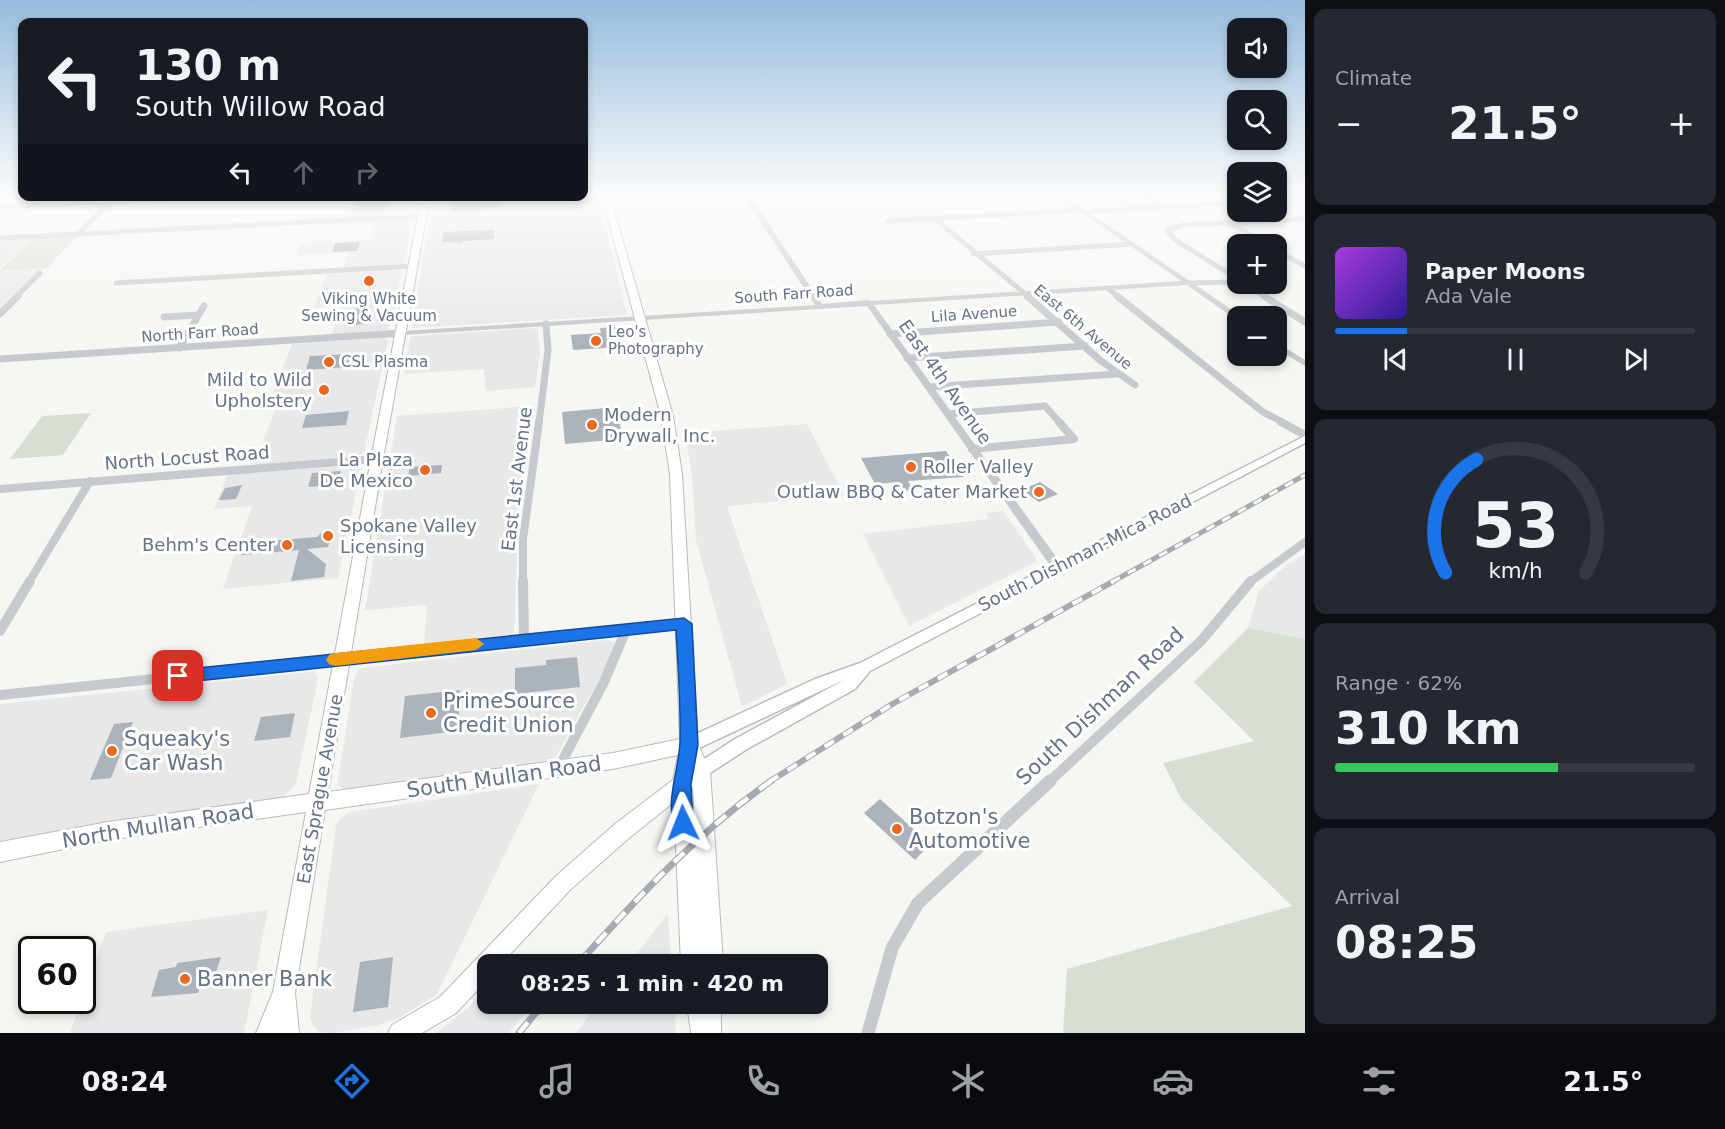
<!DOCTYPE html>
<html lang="en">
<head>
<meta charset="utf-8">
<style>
	body { margin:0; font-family:"DejaVu Sans",sans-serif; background:#242831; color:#f1f3f6; height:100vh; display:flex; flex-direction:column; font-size:22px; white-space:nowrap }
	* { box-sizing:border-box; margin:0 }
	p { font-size:20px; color:#9ea1a6 }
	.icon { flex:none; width:33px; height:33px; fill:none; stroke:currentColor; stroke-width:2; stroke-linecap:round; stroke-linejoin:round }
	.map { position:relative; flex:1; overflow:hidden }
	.details { display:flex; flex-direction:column; gap:9px; padding:9px; background:#0d0f14; width:420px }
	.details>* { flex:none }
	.hud { position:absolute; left:18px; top:18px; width:570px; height:183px; border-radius:12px; box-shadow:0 3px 9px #0003; background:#171b24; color:#f1f3f6; overflow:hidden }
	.buttons { position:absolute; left:1227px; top:18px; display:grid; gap:12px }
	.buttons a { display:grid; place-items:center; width:60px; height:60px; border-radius:12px; background:#171b24; box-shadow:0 3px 9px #0003; font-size:30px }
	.speed { position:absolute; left:18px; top:936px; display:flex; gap:12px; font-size:30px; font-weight:700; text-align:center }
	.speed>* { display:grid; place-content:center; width:78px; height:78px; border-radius:50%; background:#171b24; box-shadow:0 3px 9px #0003; line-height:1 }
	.speed .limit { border:3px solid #111; border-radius:9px; background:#fff; color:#111 }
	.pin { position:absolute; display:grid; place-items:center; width:51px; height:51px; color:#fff; margin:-26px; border-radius:12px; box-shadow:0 3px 9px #0006 }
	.me { position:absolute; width:66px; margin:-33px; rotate:358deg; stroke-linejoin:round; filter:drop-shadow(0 0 4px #0008) }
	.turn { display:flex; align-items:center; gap:21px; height:126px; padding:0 18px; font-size:27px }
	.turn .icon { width:78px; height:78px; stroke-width:2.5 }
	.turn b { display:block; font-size:42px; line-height:51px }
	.lanes { display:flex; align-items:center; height:57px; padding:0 18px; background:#0003; justify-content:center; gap:30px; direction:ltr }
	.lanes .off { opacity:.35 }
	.big { font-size:45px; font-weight:600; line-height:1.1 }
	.details .tile { flex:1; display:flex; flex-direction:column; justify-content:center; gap:9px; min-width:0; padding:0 21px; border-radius:12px; background:#242831 }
	.details .dial { align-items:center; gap:0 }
	.dial svg { height:156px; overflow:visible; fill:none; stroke:#363941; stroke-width:7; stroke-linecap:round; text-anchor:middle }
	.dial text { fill:#f1f3f6; stroke:none }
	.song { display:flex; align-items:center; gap:18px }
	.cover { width:72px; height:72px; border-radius:9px; background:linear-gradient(135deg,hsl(280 70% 55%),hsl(250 70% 35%)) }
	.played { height:6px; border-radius:3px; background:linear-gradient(90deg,#1a73e8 20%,#363941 20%) }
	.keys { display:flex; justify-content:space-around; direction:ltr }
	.heat { display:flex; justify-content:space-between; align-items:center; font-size:33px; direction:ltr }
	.charge { height:9px; border-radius:4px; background:linear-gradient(90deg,#34c759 62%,#363941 0) }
	.trip { position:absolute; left:477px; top:954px; width:351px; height:60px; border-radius:12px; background:#171b24; box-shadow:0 3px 9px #0003; font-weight:600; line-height:60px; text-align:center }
	.dock { display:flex; height:96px; justify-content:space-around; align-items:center; background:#090b0e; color:#9ea1a6 }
	.dock .icon { width:42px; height:42px }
	.dock .current { color:#1a73e8 }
	.dock b { font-size:27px; color:#f1f3f6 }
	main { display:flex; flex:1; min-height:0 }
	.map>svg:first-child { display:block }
</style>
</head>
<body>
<main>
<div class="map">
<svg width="1305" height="1033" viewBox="0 0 1305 1033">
	<rect width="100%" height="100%" fill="#f6f7f3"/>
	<!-- built -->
	<g fill="#e7e8e7">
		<polygon points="598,196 627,315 412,328 433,197"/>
		<polygon points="352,197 417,197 413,214 344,218"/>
		<polygon points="410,219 412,220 404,263 401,264 344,268 349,252 297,255 302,243 363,240 369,238 376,221"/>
		<polygon points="34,237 31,239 0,268 0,239"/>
		<polygon points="47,268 39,271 0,310 0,270"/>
		<polygon points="396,270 402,271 389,330 332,335 341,306 314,308 327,274"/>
		<polygon points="533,328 538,330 540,353 535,387 486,391 484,369 404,374 410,338 413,336"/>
		<polygon points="382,338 388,340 364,453 357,457 254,466 279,400 270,400 292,344"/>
		<polygon points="532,406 526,447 528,455 515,527 518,531 514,633 508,639 424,647 427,605 365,610 397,416"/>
		<polygon points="807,424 844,495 727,506 787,684 742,707 696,540 692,474 685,433"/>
		<polygon points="351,466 361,469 338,578 223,589 252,506 214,509 228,474"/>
		<polygon points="1003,511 1036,558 1036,562 909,626 863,534 989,519 986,513"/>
		<polygon points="1305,554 1305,639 1248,628 1259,591 1286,565"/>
		<polygon points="608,640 614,642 615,648 600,682 588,698 554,760 348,791 337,785 355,674 361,668"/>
		<polygon points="311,672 315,673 318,679 296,784 282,798 55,831 0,842 0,704"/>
		<polygon points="539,784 437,994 397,1019 378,1025 333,1033 319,1032 313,1026 310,1017 336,826 339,820 350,812"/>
		<polygon points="268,910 244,1033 70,1033 106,932"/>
		<polygon points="668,913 671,964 629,964"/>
		<polygon points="487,986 488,1004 532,1004 509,1033 436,1033 467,1009"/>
		<polygon points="598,1004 674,1004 676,1033 576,1033"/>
	</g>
	<!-- green -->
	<g fill="#d7ded4">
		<polygon points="78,235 47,268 0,270 34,237"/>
		<polygon points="91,413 63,455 10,459 42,416"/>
		<polygon points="1248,628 1305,639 1305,1033 1063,1033 1067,969 1292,906 1182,800 1163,763 1254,741 1194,682"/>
	</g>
	<!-- building -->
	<g fill="#acb3ba">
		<polygon points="391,197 386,210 354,211 356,206 353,206 356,198"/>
		<polygon points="470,198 499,199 499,208 452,211 455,199"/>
		<polygon points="494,230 494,239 463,241 462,243 442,242 443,232"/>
		<polygon points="360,242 357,251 332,252 335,243"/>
		<polygon points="371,307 366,324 345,326 350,309"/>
		<polygon points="617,327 621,347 573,350 571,335 601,333 600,328"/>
		<polygon points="352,354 348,367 306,370 310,356"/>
		<polygon points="616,407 623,439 565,444 562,412"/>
		<polygon points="349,411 346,425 302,428 306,415"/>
		<polygon points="946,451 964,477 908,481 913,490 904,491 899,482 875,484 861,458"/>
		<polygon points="442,465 441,473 408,476 410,467"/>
		<polygon points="341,471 337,485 308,487 312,473"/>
		<polygon points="1040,482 1058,494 1039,502 1021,490"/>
		<polygon points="242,485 236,499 219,500 225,488"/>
		<polygon points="332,532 328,547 307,549 326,564 324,577 291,581 299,550 241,555 246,543 317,537 321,533"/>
		<polygon points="577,657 580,687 515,694 515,668 546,665 546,660"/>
		<polygon points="460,690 458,731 400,738 405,696"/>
		<polygon points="295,713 290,737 254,741 261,717"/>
		<polygon points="133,722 111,778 90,780 114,724"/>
		<polygon points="880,799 930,844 915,860 864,813"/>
		<polygon points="221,957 211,987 199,989 198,993 151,997 159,970 176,967 177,963"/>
		<polygon points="393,957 388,1007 353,1012 360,962"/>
	</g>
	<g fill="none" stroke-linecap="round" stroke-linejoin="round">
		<defs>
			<polygon id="secondary" points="1305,436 1305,443 870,671 855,689 747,749 707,775 701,777 695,775 693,770 695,765 735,739 846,679 695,750 689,752 683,750 681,745 683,740 815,679 860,663"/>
			<g id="primary">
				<path d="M 422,196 L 430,196 L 383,459 L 328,792 L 613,753 L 680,739 L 670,474 L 661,416 L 602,196 L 610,196 L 673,416 L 682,474 L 698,745 L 710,770 L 723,964 L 681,964 L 674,802 L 629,838 L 570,890 L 501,964 L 488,964 L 488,979 L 456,1013 L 422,1033 L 388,1033 L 392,1025 L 440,997 L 556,876 L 615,824 L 673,780 L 678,755 L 613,769 L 325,810 L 295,993 L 299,1033 L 256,1033 L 273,992 L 306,812 L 108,840 L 0,862 L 0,842 L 108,822 L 309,794 L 371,459 ZM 693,787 L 696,850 L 692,788 Z"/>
				<polygon points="687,1004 721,1004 721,1033 691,1033"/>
			</g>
		</defs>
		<!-- secondary casing -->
		<use href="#secondary" stroke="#b8bcc2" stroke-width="3"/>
		<!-- primary casing -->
		<use href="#primary" stroke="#b7babf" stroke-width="2"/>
		<!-- minor-far4 -->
		<g stroke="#c6c9cd" stroke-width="5">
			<polyline points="1145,196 1161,206"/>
			<polyline points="1276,201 1305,199"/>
			<polyline points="0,207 219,196"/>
			<polyline points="1084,212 1238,202"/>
			<polyline points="934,218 1029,297"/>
			<polyline points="887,221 1081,210"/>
			<polyline points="1229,223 1268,244"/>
			<polyline points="78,234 112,200"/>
			<polyline points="0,238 423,216"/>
			<polyline points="1276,250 1305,266"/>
			<polyline points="973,254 1132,244"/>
			<polyline points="1238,279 1175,240 1167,230 1183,225 1305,219"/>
			<polyline points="116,283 414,266"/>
			<polyline points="1188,283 1238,282"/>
			<polyline points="1245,284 1266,297"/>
			<polyline points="1107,288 1119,297"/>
			<polyline points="16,297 40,273"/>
		</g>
		<!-- minor-far3 -->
		<g stroke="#c6c9cd" stroke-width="7">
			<polyline points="1027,296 1101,361 1135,385"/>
			<polyline points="1117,296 1263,412 1284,423"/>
			<polyline points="1264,296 1305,322"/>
			<polyline points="0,314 18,296"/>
			<polyline points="164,317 198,315"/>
			<polyline points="890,334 1059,322"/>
			<polyline points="179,348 204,306"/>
			<polyline points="907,358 1085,346"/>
			<polyline points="0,359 402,333"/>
			<polyline points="929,387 1116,374"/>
			<polyline points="948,414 1045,406 1060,423"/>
			<polyline points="539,423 548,350 546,324"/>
		</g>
		<!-- minor-far2 -->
		<g stroke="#c6c9cd" stroke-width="8">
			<polyline points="1281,422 1305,435"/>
			<polyline points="972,449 1074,439 1059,422"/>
			<polyline points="0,489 377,459"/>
			<polyline points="29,582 90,481"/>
			<polyline points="523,582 523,539 539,422"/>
			<polyline points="1250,582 1305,542"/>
		</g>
		<!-- minor-far1 -->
		<g stroke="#c6c9cd" stroke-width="10">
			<polyline points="523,581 524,639"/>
			<polyline points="0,631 30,581"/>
			<polyline points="0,695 684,624"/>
			<polyline points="558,769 604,682 626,630"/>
			<polyline points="1049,782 1201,641 1251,581"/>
		</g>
		<!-- minor -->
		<polyline stroke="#c6c9cd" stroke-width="13" points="868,1033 892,948 918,903 1050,781"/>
		<!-- tertiary -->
		<g fill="#c6c9cd" fill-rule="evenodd">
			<polygon points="744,196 750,196 822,304 868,300 871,301 1181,281 1058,196 1065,196 1241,316 1235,319 1187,285 874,305 1062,565 1064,568 1062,571 1054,571 867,306 402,335 398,333 402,331 815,305"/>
			<polygon points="1276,342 1305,360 1305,366 1276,348"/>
		</g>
		<!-- secondary -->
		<use href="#secondary" fill="#fff" fill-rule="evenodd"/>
		<!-- primary -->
		<use href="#primary" fill="#fff" fill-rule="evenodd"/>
		<defs>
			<polyline id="rail-far2" points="1112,582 1305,475"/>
			<polyline id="rail-far1" points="769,782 894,703 1114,581"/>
			<g id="rail">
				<path d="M 578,964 C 638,897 697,833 771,781"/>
				<polyline points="519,1033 543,1004"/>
			</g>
		</defs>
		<!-- rail-far2 casing -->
		<use href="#rail-far2" stroke="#a6abb2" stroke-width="5"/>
		<!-- rail-far1 casing -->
		<use href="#rail-far1" stroke="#a6abb2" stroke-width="6"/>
		<!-- rail casing -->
		<use href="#rail" stroke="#a6abb2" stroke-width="7"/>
		<!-- rail-far2 -->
		<use href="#rail-far2" stroke="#fff" stroke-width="3" stroke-dasharray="9" stroke-linecap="butt"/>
		<!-- rail-far1 -->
		<use href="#rail-far1" stroke="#fff" stroke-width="4" stroke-dasharray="11" stroke-linecap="butt"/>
		<!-- rail -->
		<use href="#rail" stroke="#fff" stroke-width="4.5" stroke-dasharray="14" stroke-linecap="butt"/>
	</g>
	<!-- sky -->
	<linearGradient id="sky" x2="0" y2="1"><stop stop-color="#97bcde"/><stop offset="0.57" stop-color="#fbfbfa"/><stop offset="1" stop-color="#fbfbfa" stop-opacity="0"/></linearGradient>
	<rect width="1305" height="341" fill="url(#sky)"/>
	<!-- route -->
	<path fill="#1a73e8" stroke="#114b97" stroke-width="1.5" d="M 684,618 L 692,624 L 698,745 L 691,784 L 693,823 L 690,830 L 683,832 L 676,830 C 664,802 679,771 680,742 C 681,705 678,667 676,630 L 178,683 L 172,681 L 169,676 L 172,672 L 178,670 Z"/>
	<!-- slow -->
	<polygon fill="#f59e0b" points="476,638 484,644 476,650 335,666 329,664 326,660 329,655 335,653"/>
	<!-- markers -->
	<g fill="#ea691f" stroke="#fff" stroke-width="2">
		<circle cx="369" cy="281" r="6"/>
		<circle cx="596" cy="341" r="6"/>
		<circle cx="329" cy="362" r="6"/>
		<circle cx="324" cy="390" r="6"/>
		<circle cx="592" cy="425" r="6"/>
		<circle cx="911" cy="467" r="6"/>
		<circle cx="425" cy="470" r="6"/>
		<circle cx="1039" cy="492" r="6"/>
		<circle cx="328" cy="536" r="6"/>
		<circle cx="287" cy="545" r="6"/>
		<circle cx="431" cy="713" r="6"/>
		<circle cx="112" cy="751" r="6"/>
		<circle cx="897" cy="829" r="6"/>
		<circle cx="185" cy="979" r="6"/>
	</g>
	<g text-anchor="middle" stroke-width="6" stroke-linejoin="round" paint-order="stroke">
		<!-- far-street labels -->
		<g font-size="15" fill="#647386" stroke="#fff">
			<text transform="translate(794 294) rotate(-4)" y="5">South Farr Road</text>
			<text transform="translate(974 314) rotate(-4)" y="5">Lila Avenue</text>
			<text transform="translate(1083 327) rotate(40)" y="5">East 6th Avenue</text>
			<text transform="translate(200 333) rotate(-4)" y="5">North Farr Road</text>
		</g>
		<!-- far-poi labels -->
		<g font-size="15" fill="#647386" stroke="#fff" text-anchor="start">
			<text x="369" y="304" text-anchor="middle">Viking White<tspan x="369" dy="17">Sewing &amp; Vacuum</tspan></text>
			<text x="608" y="337">Leo's<tspan x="608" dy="17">Photography</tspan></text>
			<text x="341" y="367">CSL Plasma</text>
		</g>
		<!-- poi labels -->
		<g font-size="18" fill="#647386" stroke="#fff" text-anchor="end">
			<text x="312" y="386">Mild to Wild<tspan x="312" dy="21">Upholstery</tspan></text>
			<text x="604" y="421" text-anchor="start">Modern<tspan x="604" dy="21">Drywall, Inc.</tspan></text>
			<text x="413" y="466">La Plaza<tspan x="413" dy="21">De Mexico</tspan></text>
			<text x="923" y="473" text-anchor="start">Roller Valley</text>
			<text x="1027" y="498">Outlaw BBQ &amp; Cater Market</text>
			<text x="340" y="532" text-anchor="start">Spokane Valley<tspan x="340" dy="21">Licensing</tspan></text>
			<text x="275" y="551">Behm's Center</text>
		</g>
		<!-- street labels -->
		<g font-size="18" fill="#647386" stroke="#fff">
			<text transform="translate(945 382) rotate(55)" y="6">East 4th Avenue</text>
			<text transform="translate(187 458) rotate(-4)" y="6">North Locust Road</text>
			<text transform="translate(517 479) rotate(-83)" y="6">East 1st Avenue</text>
			<text transform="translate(1085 553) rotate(-27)" y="6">South Dishman-Mica Road</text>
			<text transform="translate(320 789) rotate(-80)" y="6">East Sprague Avenue</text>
		</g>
		<!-- near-poi labels -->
		<g font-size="21" fill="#647386" stroke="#fff" text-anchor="start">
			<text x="443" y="708">PrimeSource<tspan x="443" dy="24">Credit Union</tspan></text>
			<text x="124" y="746">Squeaky's<tspan x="124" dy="24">Car Wash</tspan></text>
			<text x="909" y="824">Botzon's<tspan x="909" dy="24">Automotive</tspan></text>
			<text x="197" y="986">Banner Bank</text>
		</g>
		<!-- near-street labels -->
		<g font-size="21" fill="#647386" stroke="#fff">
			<text transform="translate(1100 706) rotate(-43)" y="7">South Dishman Road</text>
			<text transform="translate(504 777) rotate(-8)" y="7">South Mullan Road</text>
			<text transform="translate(158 826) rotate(-9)" y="7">North Mullan Road</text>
		</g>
	</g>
</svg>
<div class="buttons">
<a><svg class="icon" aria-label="sound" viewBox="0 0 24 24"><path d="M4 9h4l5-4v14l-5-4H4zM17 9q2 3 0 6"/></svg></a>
<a><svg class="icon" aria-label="search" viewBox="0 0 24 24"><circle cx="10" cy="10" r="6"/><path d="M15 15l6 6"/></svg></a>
<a><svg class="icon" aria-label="layers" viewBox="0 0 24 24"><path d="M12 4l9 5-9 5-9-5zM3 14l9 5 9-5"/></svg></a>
<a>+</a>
<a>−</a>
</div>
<div class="speed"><div class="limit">60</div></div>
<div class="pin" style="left:178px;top:676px;background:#d93025"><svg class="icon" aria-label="arrive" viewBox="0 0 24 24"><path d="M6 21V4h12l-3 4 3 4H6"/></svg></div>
<svg class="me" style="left:683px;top:823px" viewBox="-20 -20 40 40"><path d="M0-17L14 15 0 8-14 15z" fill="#1a73e8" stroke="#fff" stroke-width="4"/></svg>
<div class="trip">08:25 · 1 min · 420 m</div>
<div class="hud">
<div class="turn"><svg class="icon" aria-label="left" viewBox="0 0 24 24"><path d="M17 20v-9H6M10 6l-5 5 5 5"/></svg><div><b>130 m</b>South Willow Road</div></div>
<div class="lanes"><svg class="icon" aria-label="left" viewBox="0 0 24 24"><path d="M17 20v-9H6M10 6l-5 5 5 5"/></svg><svg class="icon off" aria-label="ahead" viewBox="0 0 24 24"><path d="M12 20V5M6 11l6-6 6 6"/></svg><svg class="icon off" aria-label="right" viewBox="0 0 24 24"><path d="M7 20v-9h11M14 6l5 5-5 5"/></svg></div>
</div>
</div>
<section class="details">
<div class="tile"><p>Climate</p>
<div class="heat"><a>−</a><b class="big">21.5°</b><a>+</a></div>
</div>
<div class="tile">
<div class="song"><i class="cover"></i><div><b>Paper Moons</b><p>Ada Vale</p></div></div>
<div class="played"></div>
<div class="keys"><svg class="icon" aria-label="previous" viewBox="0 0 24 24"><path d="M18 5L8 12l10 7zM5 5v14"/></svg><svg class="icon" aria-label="pause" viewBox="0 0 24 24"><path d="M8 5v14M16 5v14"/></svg><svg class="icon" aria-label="next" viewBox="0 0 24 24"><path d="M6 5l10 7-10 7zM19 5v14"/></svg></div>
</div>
<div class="tile dial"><svg viewBox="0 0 100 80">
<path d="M14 69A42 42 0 1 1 86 69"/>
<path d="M14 69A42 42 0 0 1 30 11" stroke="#1a73e8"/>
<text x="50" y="56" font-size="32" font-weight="700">53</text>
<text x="50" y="72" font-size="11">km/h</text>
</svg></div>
<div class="tile"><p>Range · 62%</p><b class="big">310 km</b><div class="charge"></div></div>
<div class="tile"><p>Arrival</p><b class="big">08:25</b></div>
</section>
</main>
<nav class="dock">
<b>08:24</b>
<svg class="icon current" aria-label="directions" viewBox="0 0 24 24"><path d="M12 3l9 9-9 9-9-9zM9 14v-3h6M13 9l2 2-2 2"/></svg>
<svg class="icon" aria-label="music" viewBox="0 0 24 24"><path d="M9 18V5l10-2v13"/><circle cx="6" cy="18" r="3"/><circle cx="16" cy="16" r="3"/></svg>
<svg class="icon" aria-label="phone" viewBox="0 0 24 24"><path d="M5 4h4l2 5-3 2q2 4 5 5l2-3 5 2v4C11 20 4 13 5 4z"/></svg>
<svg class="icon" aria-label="climate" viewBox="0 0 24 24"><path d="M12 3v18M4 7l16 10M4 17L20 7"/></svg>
<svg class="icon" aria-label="car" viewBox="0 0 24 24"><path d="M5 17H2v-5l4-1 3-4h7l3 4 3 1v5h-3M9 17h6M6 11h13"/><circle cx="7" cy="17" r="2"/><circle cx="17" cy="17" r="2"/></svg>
<svg class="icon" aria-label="filters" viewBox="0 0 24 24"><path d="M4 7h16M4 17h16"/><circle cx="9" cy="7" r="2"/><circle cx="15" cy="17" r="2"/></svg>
<b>21.5°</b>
</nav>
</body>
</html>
